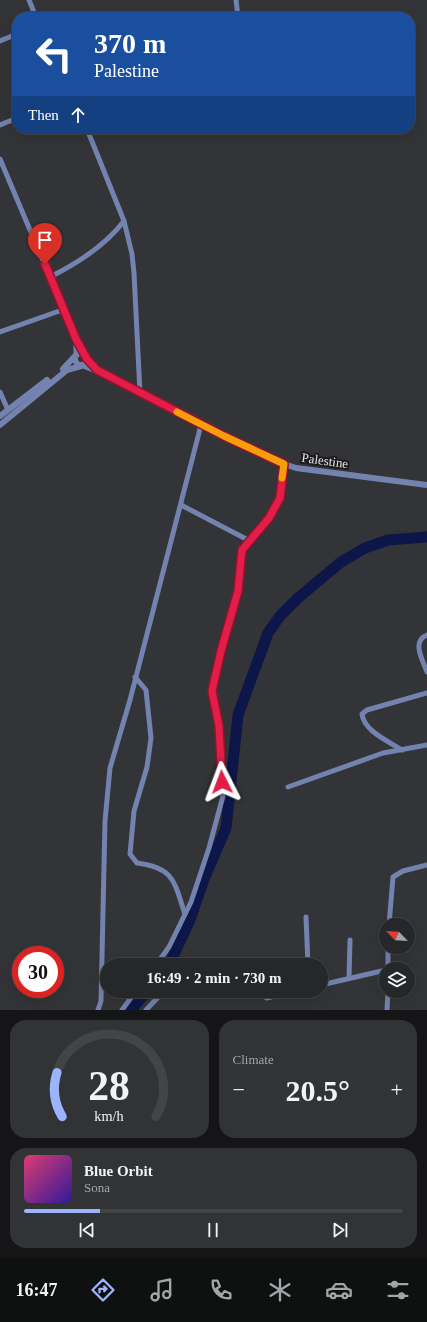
<!DOCTYPE html>
<html lang="en">
<head>
<meta charset="utf-8">
<style>
	body { margin:0; font-family:Georgia,serif; background:#323335; color:#f1f3f6; height:100vh; display:flex; flex-direction:column; font-size:15px; white-space:nowrap }
	* { box-sizing:border-box; margin:0 }
	p { font-size:13px; color:#a4a5a8 }
	.icon { flex:none; width:22px; height:22px; fill:none; stroke:currentColor; stroke-width:2; stroke-linecap:round; stroke-linejoin:round }
	.map { position:relative; height:1010px; overflow:hidden }
	.drawer { display:flex; flex-direction:column; gap:10px; padding:10px; background:#151517; flex:1 }
	.drawer>* { flex:none }
	.banner { position:absolute; left:12px; top:12px; width:403px; height:122px; border-radius:16px; box-shadow:0 4px 16px #0002,0 0 0 1px #424446; background:#1a4fa0; color:#fff; overflow:hidden }
	.needle { width:26px; rotate:295deg }
	.controls { position:absolute; left:379px; top:918px; display:grid; gap:8px }
	.controls a { display:grid; place-items:center; width:36px; height:36px; border-radius:50%; background:#262729; box-shadow:0 4px 16px #0002,0 0 0 1px #424446; font-size:20px }
	.speed { position:absolute; left:12px; top:946px; display:flex; gap:8px; font-size:20px; font-weight:700; text-align:center }
	.speed>* { display:grid; place-content:center; width:52px; height:52px; border-radius:50%; background:#262729; box-shadow:0 4px 16px #0002,0 0 0 1px #424446; line-height:1 }
	.speed .limit { border:6px solid #d22; background:#fff; color:#111 }
	.pin { position:absolute; display:grid; place-items:center; width:34px; height:34px; color:#fff; margin:-41px -17px; border-radius:50% 50% 50% 0; rotate:-45deg; box-shadow:0 0 4px #0007 }
	.pin .icon { rotate:45deg }
	.me { position:absolute; width:44px; margin:-22px; rotate:357deg; stroke-linejoin:round; filter:drop-shadow(0 0 3px #0008) }
	.turn { display:flex; align-items:center; gap:14px; height:84px; padding:0 16px; font-size:18px }
	.turn .icon { width:52px; height:52px; stroke-width:2.5 }
	.turn b { display:block; font-size:28px; line-height:34px }
	.then { display:flex; align-items:center; height:38px; padding:0 16px; background:#0003; gap:8px; font-size:15px }
	.big { font-size:30px; font-weight:700; line-height:1.1 }
	.drawer .card { flex:1; display:flex; flex-direction:column; justify-content:center; gap:6px; min-width:0; padding:0 14px; border-radius:16px; background:#323335 }
	.drawer .dial { align-items:center; gap:0 }
	.dial svg { height:104px; overflow:visible; fill:none; stroke:#424446; stroke-width:7; stroke-linecap:round; text-anchor:middle }
	.dial text { fill:#f1f3f6; stroke:none }
	.song { display:flex; align-items:center; gap:12px }
	.cover { width:48px; height:48px; border-radius:6px; background:linear-gradient(135deg,hsl(340 70% 55%),hsl(250 70% 35%)) }
	.played { height:4px; border-radius:2px; background:linear-gradient(90deg,#9cb4fd 20%,#424446 20%) }
	.keys { display:flex; justify-content:space-around; direction:ltr }
	.heat { display:flex; justify-content:space-between; align-items:center; font-size:22px; direction:ltr }
	.drawer .tiles { flex:1; display:grid; gap:10px; grid-template-columns:1fr 1fr }
	.card:last-child { grid-column:span 2 }
	.trip { position:absolute; left:100px; top:958px; width:228px; height:40px; border-radius:20px; background:#262729; box-shadow:0 4px 16px #0002,0 0 0 1px #424446; font-weight:700; line-height:40px; text-align:center }
	.menu { display:flex; height:64px; justify-content:space-around; align-items:center; background:#0f1010; color:#a4a5a8 }
	.menu .icon { width:28px; height:28px }
	.menu .on { color:#9cb4fd }
	.menu b { font-size:18px; color:#f1f3f6 }
	.map>svg:first-child { display:block }
</style>
</head>
<body>
<div class="map">
<svg width="427" height="1010" viewBox="0 0 427 1010">
	<rect width="100%" height="100%" fill="#333437"/>
	<g fill="none" stroke-linecap="round" stroke-linejoin="round">
		<!-- river -->
		<g stroke="#0d1649" stroke-width="11">
			<polyline points="169,965 190,920 204,879 226,828 238,715 268,633 280,616 298,598 341,562 365,548 388,540 427,537"/>
			<polyline points="131,1010 147,991"/>
		</g>
		<!-- minor -->
		<g stroke="#7382af" stroke-width="5">
			<polyline points="29,0 36,17"/>
			<polyline points="236,0 238,17"/>
			<polyline points="0,41 17,34"/>
			<polyline points="0,125 17,118"/>
			<polyline points="0,159 76,339 85,355"/>
			<polyline points="124,221 132,254 134,273 140,393"/>
			<path d="M 50,277 C 78,263 105,246 124,221 L 87,129"/>
			<polyline points="0,332 65,309"/>
			<polyline points="76,355 76,340"/>
			<polyline points="0,392 8,410"/>
			<polyline points="181,505 248,540"/>
			<path d="M 427,635 C 411,641 423,661 427,672"/>
			<path d="M 135,677 L 146,690 L 151,738 L 147,767 L 134,811 L 130,854 L 137,863 C 175,868 174,882 185,914"/>
			<path d="M 402,750 C 388,741 364,731 362,714 L 367,710 L 427,693"/>
			<polyline points="288,787 383,753 427,745"/>
			<polyline points="306,917 308,965"/>
			<polyline points="389,925 393,877 403,871 427,865"/>
			<polyline points="156,965 169,947 191,902 209,848 223,796 219,726 212,691 221,651 238,591 242,550 269,518 280,498 284,464"/>
			<polyline points="388,969 388,947"/>
			<polyline points="349,978 350,940"/>
			<polyline points="321,985 386,970"/>
			<polyline points="258,991 259,994 267,998 294,991"/>
			<polyline points="98,1010 101,1001 105,821 110,768 130,700 201,425"/>
			<polyline points="122,1010 136,991"/>
			<polyline points="146,1010 164,991"/>
			<polyline points="387,1010 388,991"/>
		</g>
		<!-- tertiary -->
		<g stroke="#7382af" stroke-width="6">
			<circle cx="81" cy="359" r="6"/>
			<polyline points="87,359 97,371"/>
			<polyline points="82,365 97,371 224,436 284,464 296,468 427,485"/>
			<polyline points="63,369 74,357"/>
			<polyline points="0,416 47,380"/>
			<polyline points="0,425 67,370 81,366"/>
		</g>
	</g>
	<g fill="none" stroke-linecap="round" stroke-linejoin="round">
		<defs>
			<polyline id="route" points="45,264 76,339 87,359 97,370 224,436 284,464 280,498 269,518 242,550 238,591 221,651 212,691 219,726 222,782"/>
		</defs>
		<!-- route casing -->
		<use href="#route" stroke="#92132f" stroke-width="10"/>
		<!-- route -->
		<use href="#route" stroke="#e11d48" stroke-width="7"/>
		<!-- slow -->
		<polyline stroke="#f59e0b" stroke-width="7" points="177,412 224,436 284,464 282,478"/>
	</g>
	<g text-anchor="middle" stroke-width="4" stroke-linejoin="round" paint-order="stroke">
		<!-- street labels -->
		<g font-size="13" fill="#e5e6e8" stroke="#1b1b1d">
			<text transform="translate(325 460) rotate(8)" y="5">Palestine</text>
		</g>
	</g>
</svg>
<div class="controls">
<a><svg class="needle" viewBox="-14 -14 28 28"><path d="M0-13l5 13h-10z" fill="#e53935"/><path d="M0 13l5-13h-10z" fill="#a4a5a8"/></svg></a>
<a><svg class="icon" aria-label="layers" viewBox="0 0 24 24"><path d="M12 4l9 5-9 5-9-5zM3 14l9 5 9-5"/></svg></a>
</div>
<div class="speed"><div class="limit">30</div></div>
<div class="pin" style="left:45px;top:264px;background:#d93025"><svg class="icon" aria-label="arrive" viewBox="0 0 24 24"><path d="M6 21V4h12l-3 4 3 4H6"/></svg></div>
<svg class="me" style="left:222px;top:782px" viewBox="-20 -20 40 40"><path d="M0-17L14 15 0 8-14 15z" fill="#e11d48" stroke="#fff" stroke-width="4"/></svg>
<div class="trip">16:49 · 2 min · 730 m</div>
<div class="banner">
<div class="turn"><svg class="icon" aria-label="left" viewBox="0 0 24 24"><path d="M17 20v-9H6M10 6l-5 5 5 5"/></svg><div><b>370 m</b>Palestine</div></div>
<div class="then">Then<svg class="icon" aria-label="ahead" viewBox="0 0 24 24"><path d="M12 20V5M6 11l6-6 6 6"/></svg></div>
</div>
</div>
<section class="drawer">
<div class="tiles">
<div class="card dial"><svg viewBox="0 0 100 80">
<path d="M14 69A42 42 0 1 1 86 69"/>
<path d="M14 69A42 42 0 0 1 10 35" stroke="#9cb4fd"/>
<text x="50" y="56" font-size="32" font-weight="700">28</text>
<text x="50" y="72" font-size="11">km/h</text>
</svg></div>
<div class="card"><p>Climate</p>
<div class="heat"><a>−</a><b class="big">20.5°</b><a>+</a></div>
</div>
<div class="card">
<div class="song"><i class="cover"></i><div><b>Blue Orbit</b><p>Sona</p></div></div>
<div class="played"></div>
<div class="keys"><svg class="icon" aria-label="previous" viewBox="0 0 24 24"><path d="M18 5L8 12l10 7zM5 5v14"/></svg><svg class="icon" aria-label="pause" viewBox="0 0 24 24"><path d="M8 5v14M16 5v14"/></svg><svg class="icon" aria-label="next" viewBox="0 0 24 24"><path d="M6 5l10 7-10 7zM19 5v14"/></svg></div>
</div>
</div>
</section>
<nav class="menu">
<b>16:47</b>
<svg class="icon on" aria-label="directions" viewBox="0 0 24 24"><path d="M12 3l9 9-9 9-9-9zM9 14v-3h6M13 9l2 2-2 2"/></svg>
<svg class="icon" aria-label="music" viewBox="0 0 24 24"><path d="M9 18V5l10-2v13"/><circle cx="6" cy="18" r="3"/><circle cx="16" cy="16" r="3"/></svg>
<svg class="icon" aria-label="phone" viewBox="0 0 24 24"><path d="M5 4h4l2 5-3 2q2 4 5 5l2-3 5 2v4C11 20 4 13 5 4z"/></svg>
<svg class="icon" aria-label="climate" viewBox="0 0 24 24"><path d="M12 3v18M4 7l16 10M4 17L20 7"/></svg>
<svg class="icon" aria-label="car" viewBox="0 0 24 24"><path d="M5 17H2v-5l4-1 3-4h7l3 4 3 1v5h-3M9 17h6M6 11h13"/><circle cx="7" cy="17" r="2"/><circle cx="17" cy="17" r="2"/></svg>
<svg class="icon" aria-label="filters" viewBox="0 0 24 24"><path d="M4 7h16M4 17h16"/><circle cx="9" cy="7" r="2"/><circle cx="15" cy="17" r="2"/></svg>
</nav>
</body>
</html>
